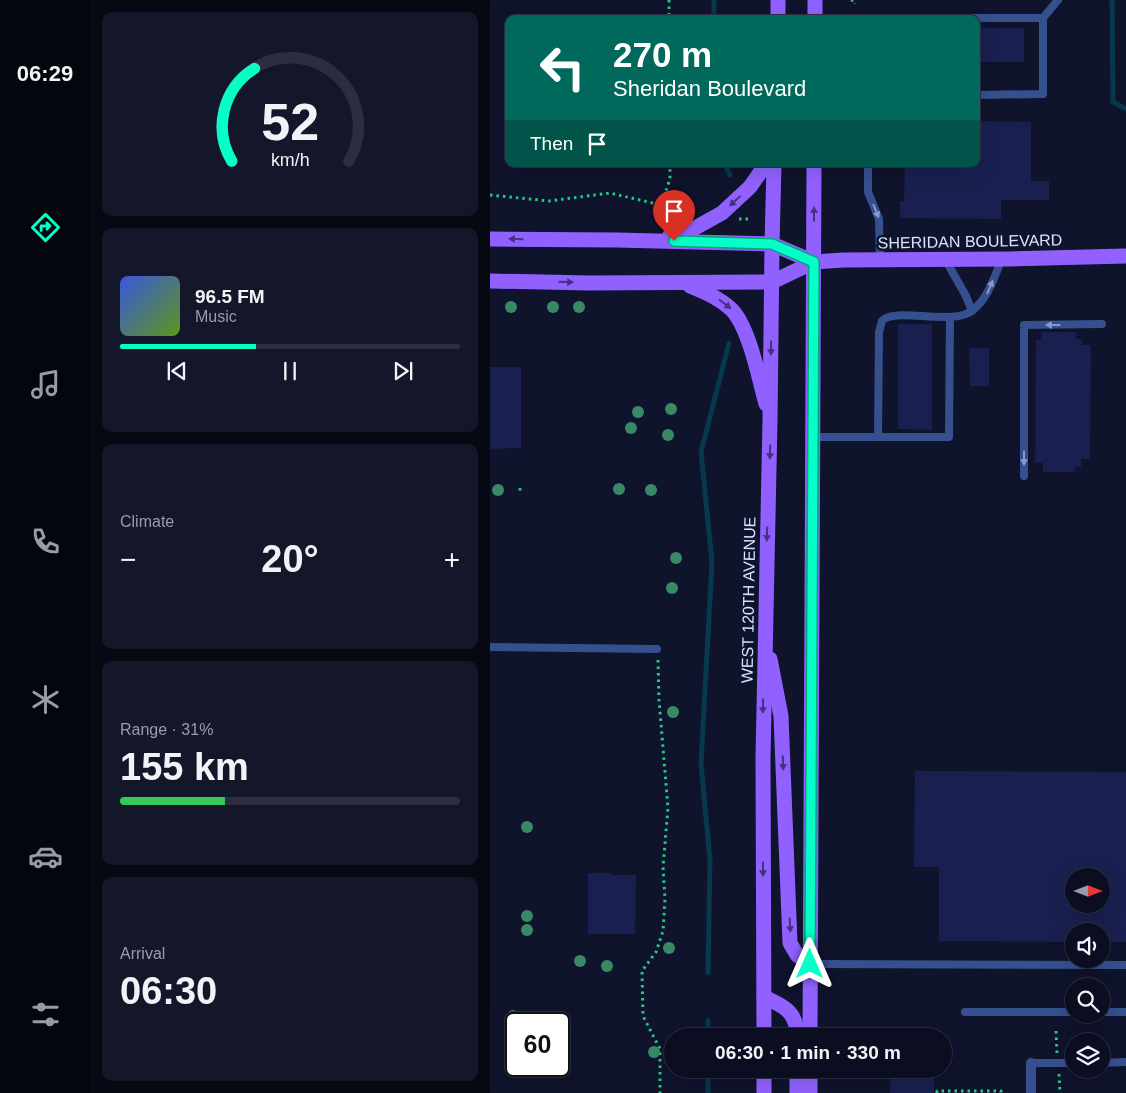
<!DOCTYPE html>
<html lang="en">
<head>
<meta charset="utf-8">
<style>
	body { margin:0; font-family:Arial,sans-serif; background:#14172a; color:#f1f3f6; height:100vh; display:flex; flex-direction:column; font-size:19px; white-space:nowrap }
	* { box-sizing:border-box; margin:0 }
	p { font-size:16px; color:#9a9ca5 }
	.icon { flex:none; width:28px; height:28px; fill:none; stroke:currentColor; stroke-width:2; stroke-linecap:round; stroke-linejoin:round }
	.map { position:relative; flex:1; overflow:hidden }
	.panel { display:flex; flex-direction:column; gap:12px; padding:12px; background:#060812; width:400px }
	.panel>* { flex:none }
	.guide { position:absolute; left:15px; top:15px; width:475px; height:152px; border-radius:10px; box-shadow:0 5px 20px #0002,0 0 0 1px #2b2e3f; background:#00695c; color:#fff; overflow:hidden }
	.needle { width:32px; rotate:90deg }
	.fabs { position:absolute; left:575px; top:868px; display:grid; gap:10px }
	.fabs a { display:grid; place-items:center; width:45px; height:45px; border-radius:50%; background:#0b0e21; box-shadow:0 5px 20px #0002,0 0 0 1px #2b2e3f; font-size:25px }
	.speed { position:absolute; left:15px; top:1012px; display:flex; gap:10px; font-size:25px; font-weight:700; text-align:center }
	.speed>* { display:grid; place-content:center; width:65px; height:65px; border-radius:50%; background:#0b0e21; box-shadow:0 5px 20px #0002,0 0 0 1px #2b2e3f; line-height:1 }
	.speed .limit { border:2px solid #111; border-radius:8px; background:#fff; color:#111 }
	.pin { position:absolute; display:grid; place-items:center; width:42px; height:42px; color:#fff; margin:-51px -21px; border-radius:50% 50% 50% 0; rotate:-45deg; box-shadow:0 0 5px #0007 }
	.pin .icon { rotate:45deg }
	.me { position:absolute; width:55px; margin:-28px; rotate:0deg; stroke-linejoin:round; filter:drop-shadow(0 0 4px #0008) }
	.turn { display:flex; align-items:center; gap:18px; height:105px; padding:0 25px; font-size:22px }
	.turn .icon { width:65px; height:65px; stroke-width:2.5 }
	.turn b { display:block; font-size:35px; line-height:42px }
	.then { display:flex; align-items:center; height:48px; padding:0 25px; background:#0003; gap:10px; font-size:19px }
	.big { font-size:38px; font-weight:600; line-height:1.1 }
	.panel .card { flex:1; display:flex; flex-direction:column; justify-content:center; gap:8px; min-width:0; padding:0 18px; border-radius:10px; background:#14172a }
	.panel .dial { align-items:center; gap:0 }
	.dial svg { height:130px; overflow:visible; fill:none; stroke:#2b2e3f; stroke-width:7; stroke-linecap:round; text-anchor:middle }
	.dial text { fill:#f1f3f6; stroke:none }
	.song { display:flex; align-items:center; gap:15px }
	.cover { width:60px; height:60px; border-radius:8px; background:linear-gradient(135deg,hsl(230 70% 55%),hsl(90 70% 35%)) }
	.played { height:5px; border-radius:2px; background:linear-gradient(90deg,#06ffc7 40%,#2b2e3f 40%) }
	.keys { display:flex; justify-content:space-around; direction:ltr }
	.heat { display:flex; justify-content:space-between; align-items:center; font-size:28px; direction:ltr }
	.charge { height:8px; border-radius:4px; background:linear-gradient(90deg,#34c759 31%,#2b2e3f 0) }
	.trip { position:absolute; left:174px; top:1028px; width:288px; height:50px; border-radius:25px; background:#0b0e21; box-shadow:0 5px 20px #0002,0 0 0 1px #2b2e3f; font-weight:600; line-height:50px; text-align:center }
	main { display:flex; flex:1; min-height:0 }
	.tab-bar { display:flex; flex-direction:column; width:90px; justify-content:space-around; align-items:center; background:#04060d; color:#9a9ca5 }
	.tab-bar .icon { width:35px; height:35px }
	.tab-bar .on { color:#06ffc7 }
	.tab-bar b { font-size:22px; color:#f1f3f6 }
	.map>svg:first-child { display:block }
</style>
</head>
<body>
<main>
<nav class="tab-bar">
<b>06:29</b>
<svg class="icon on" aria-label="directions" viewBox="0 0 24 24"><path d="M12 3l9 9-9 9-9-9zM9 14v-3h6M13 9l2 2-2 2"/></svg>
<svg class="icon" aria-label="music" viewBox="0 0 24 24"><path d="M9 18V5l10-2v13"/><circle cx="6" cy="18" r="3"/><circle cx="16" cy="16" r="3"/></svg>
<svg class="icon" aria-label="phone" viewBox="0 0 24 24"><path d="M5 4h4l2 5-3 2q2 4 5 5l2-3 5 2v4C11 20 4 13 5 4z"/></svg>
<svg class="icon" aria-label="climate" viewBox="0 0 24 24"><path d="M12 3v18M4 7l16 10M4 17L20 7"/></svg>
<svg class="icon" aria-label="car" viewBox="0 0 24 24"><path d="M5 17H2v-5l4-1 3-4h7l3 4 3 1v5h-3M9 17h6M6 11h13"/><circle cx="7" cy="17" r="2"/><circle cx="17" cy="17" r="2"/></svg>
<svg class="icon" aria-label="filters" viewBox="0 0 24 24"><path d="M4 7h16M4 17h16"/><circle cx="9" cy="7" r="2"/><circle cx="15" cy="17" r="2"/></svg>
</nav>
<section class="panel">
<div class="card dial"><svg viewBox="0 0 100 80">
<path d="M14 69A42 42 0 1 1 86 69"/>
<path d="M14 69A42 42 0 0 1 28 12" stroke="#06ffc7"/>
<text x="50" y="56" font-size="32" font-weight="700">52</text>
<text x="50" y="72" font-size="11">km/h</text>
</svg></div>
<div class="card">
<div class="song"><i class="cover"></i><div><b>96.5 FM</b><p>Music</p></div></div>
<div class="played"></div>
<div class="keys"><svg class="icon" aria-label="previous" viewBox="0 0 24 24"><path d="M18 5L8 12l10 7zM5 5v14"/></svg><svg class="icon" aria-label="pause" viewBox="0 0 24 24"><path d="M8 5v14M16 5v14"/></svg><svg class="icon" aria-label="next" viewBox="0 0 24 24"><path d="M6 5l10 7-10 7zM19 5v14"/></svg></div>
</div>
<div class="card"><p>Climate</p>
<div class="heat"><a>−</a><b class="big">20°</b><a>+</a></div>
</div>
<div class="card"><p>Range · 31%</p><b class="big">155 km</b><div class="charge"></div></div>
<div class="card"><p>Arrival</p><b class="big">06:30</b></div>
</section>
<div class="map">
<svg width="636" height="1093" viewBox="0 0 636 1093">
	<rect width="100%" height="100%" fill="#0f132c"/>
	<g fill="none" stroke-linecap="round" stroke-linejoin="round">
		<!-- stream -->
		<g stroke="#06384e" stroke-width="5">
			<polyline points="224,0 224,19"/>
			<polyline points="622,0 623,102 636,109"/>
			<polyline points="235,164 240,175"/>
			<polyline points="218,973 220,860 211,764 222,562 211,452 239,343"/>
			<polyline points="218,1036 218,1020"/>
			<polyline points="218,1093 218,1069"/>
		</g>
	</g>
	<!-- building -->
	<g fill="#19204f" fill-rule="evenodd">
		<rect x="486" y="28" width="48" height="34"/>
		<polygon points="486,121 541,122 541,181 559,181 559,200 511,200 511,219 410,218 410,201 414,201 415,164 486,164"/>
		<polygon points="408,324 442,324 442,430 408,429"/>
		<polygon points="551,332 586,332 586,339 592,339 592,345 601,345 600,459 591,459 591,467 585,467 585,472 553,472 553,463 545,463 546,340 551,340"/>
		<polygon points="479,348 499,348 499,386 480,386"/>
		<polygon points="0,367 31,367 31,448 0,449"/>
		<path d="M 425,771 L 636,772 L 636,942 L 611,942 L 611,931 L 584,931 L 584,942 L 449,941 L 449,867 L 424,867 ZM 584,876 L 611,876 L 611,904 L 584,904 Z"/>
		<polygon points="98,873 121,873 121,875 146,875 145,934 98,934"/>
		<polygon points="401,1069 444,1069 444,1093 400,1093"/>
	</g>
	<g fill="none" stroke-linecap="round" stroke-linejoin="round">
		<!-- path -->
		<g stroke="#25c889" stroke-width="3" stroke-dasharray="2.5 4" stroke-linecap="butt">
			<polyline points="179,0 179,19"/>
			<polyline points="361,0 365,1 365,4"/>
			<polyline points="0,195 59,201 120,193 171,205 180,179 180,164"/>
			<polyline points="249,219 258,219"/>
			<polyline points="30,488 30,494"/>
			<polyline points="168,660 169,700 178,808 173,867 175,899 173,931 166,952 152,971 153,1016 170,1049 170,1093"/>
			<polyline points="566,1031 567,1053"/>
			<polyline points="569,1074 570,1093"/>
			<polyline points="447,1093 447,1091 511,1091 511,1093"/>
		</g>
		<!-- service -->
		<g stroke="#36508f" stroke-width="8">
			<polyline points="325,18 553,18 568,0"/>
			<polyline points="486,95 553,94 553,18"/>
			<polyline points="378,164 378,192 389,219 390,260"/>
			<polyline points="455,259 476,296 482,311"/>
			<polyline points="322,437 459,437 460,317"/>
			<path d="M 388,437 L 389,332 C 390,329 391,324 392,321 C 404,306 464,327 483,310 C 499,297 504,277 512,259"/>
			<polyline points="534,476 534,325 612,324"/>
			<polyline points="0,647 167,649"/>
			<polyline points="320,964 636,965"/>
			<polyline points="475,1012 584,1012"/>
			<polyline points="611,1012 636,1012"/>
			<polyline points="541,1063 584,1063"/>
			<polyline points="611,1063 636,1062"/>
		</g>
		<!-- minor -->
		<polyline stroke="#36508f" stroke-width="10" points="541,1093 541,1063"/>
		<!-- primary -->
		<g stroke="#9161ff" stroke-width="15">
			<polyline points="288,0 288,19"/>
			<polyline points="325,19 325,0"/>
			<polyline points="180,235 196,233 232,213 260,187 276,164"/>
			<polyline points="0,239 127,240 282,244 324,262"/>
			<polyline points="0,281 99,283 282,282 324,262 353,260 519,259 636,256"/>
			<path d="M 200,286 C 215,292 229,298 241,309 C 259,326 269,379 276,404"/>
			<polyline points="280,659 291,716 300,943 307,955 320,964"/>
			<path d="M 274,997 C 293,1006 307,1011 307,1036"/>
			<polyline points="274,1036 273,758 280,420 282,244 284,164"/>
			<polyline points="320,1036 324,164"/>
			<polyline points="274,1069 274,1093"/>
			<polyline points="307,1093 307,1069"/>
			<polyline points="320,1093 320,1069"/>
		</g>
	</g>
	<!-- trees -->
	<g fill="#388a67">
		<circle cx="21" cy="307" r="6"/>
		<circle cx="63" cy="307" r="6"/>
		<circle cx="89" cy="307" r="6"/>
		<circle cx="181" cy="409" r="6"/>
		<circle cx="148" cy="412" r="6"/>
		<circle cx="141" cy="428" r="6"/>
		<circle cx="178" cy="435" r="6"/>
		<circle cx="129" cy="489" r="6"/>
		<circle cx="8" cy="490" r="6"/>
		<circle cx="161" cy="490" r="6"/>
		<circle cx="186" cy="558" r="6"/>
		<circle cx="182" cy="588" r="6"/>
		<circle cx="183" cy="712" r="6"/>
		<circle cx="37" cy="827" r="6"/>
		<circle cx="37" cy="916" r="6"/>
		<circle cx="37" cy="930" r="6"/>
		<circle cx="179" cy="948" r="6"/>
		<circle cx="90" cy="961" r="6"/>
		<circle cx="117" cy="966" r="6"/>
		<circle cx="23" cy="1016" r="6"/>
		<circle cx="164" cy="1052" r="6"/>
	</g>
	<!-- one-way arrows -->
	<defs><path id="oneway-solid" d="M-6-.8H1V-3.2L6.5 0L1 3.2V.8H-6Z" transform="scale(1.25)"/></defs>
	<g fill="#433280">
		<use href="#oneway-solid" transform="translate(245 201) rotate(137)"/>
		<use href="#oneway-solid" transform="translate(324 214) rotate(-90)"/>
		<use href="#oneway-solid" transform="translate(26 239) rotate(-179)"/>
		<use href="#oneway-solid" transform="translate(76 282) rotate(1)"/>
		<use href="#oneway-solid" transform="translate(235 304) rotate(37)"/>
		<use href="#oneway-solid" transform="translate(281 348) rotate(91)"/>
		<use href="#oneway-solid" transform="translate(280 452) rotate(92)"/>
		<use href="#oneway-solid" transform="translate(277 534) rotate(92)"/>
		<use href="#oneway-solid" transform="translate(273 706) rotate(91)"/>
		<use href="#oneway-solid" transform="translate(293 763) rotate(88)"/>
		<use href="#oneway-solid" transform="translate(273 869) rotate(90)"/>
		<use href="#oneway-solid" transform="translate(300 925) rotate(88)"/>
	</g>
	<g fill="#8899c7">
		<use href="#oneway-solid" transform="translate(386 211) rotate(68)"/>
		<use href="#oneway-solid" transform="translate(500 287) rotate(-67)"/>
		<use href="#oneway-solid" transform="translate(563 325) rotate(180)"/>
		<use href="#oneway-solid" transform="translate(534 458) rotate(90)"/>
	</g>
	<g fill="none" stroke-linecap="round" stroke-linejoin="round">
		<defs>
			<polyline id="route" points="184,241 282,244 324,262 320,964"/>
		</defs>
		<!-- route casing -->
		<use href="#route" stroke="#04a681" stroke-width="12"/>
		<!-- route -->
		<use href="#route" stroke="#06ffc7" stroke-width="9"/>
	</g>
	<g text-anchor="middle" stroke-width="5" stroke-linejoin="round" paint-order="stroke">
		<!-- street labels -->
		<g font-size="16" fill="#dae2ff" stroke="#0f132c">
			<text transform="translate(480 241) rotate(-1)" y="6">SHERIDAN BOULEVARD</text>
			<text transform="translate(258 600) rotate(-89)" y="6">WEST 120TH AVENUE</text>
		</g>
	</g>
</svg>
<div class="fabs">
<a><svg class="needle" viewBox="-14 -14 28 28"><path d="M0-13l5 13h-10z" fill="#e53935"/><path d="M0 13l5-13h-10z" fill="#9a9ca5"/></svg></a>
<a><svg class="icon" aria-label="sound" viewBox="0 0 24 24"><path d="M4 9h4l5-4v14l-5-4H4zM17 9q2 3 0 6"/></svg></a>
<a><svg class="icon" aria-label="search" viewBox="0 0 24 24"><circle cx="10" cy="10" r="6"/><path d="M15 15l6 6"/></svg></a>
<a><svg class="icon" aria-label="layers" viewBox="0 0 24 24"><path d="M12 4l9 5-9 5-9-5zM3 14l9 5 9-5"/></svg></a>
</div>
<div class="speed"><div class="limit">60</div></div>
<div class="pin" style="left:184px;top:241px;background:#d93025"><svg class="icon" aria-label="arrive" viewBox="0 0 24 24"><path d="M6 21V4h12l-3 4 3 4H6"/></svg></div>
<svg class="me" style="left:320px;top:964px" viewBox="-20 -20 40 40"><path d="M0-17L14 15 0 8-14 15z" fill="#06ffc7" stroke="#fff" stroke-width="4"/></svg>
<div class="trip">06:30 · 1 min · 330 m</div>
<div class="guide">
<div class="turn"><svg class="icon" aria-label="left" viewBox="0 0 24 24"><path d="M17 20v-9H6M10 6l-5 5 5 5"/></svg><div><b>270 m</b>Sheridan Boulevard</div></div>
<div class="then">Then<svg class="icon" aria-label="arrive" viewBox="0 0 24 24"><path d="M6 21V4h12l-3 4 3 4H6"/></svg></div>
</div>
</div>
</main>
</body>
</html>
